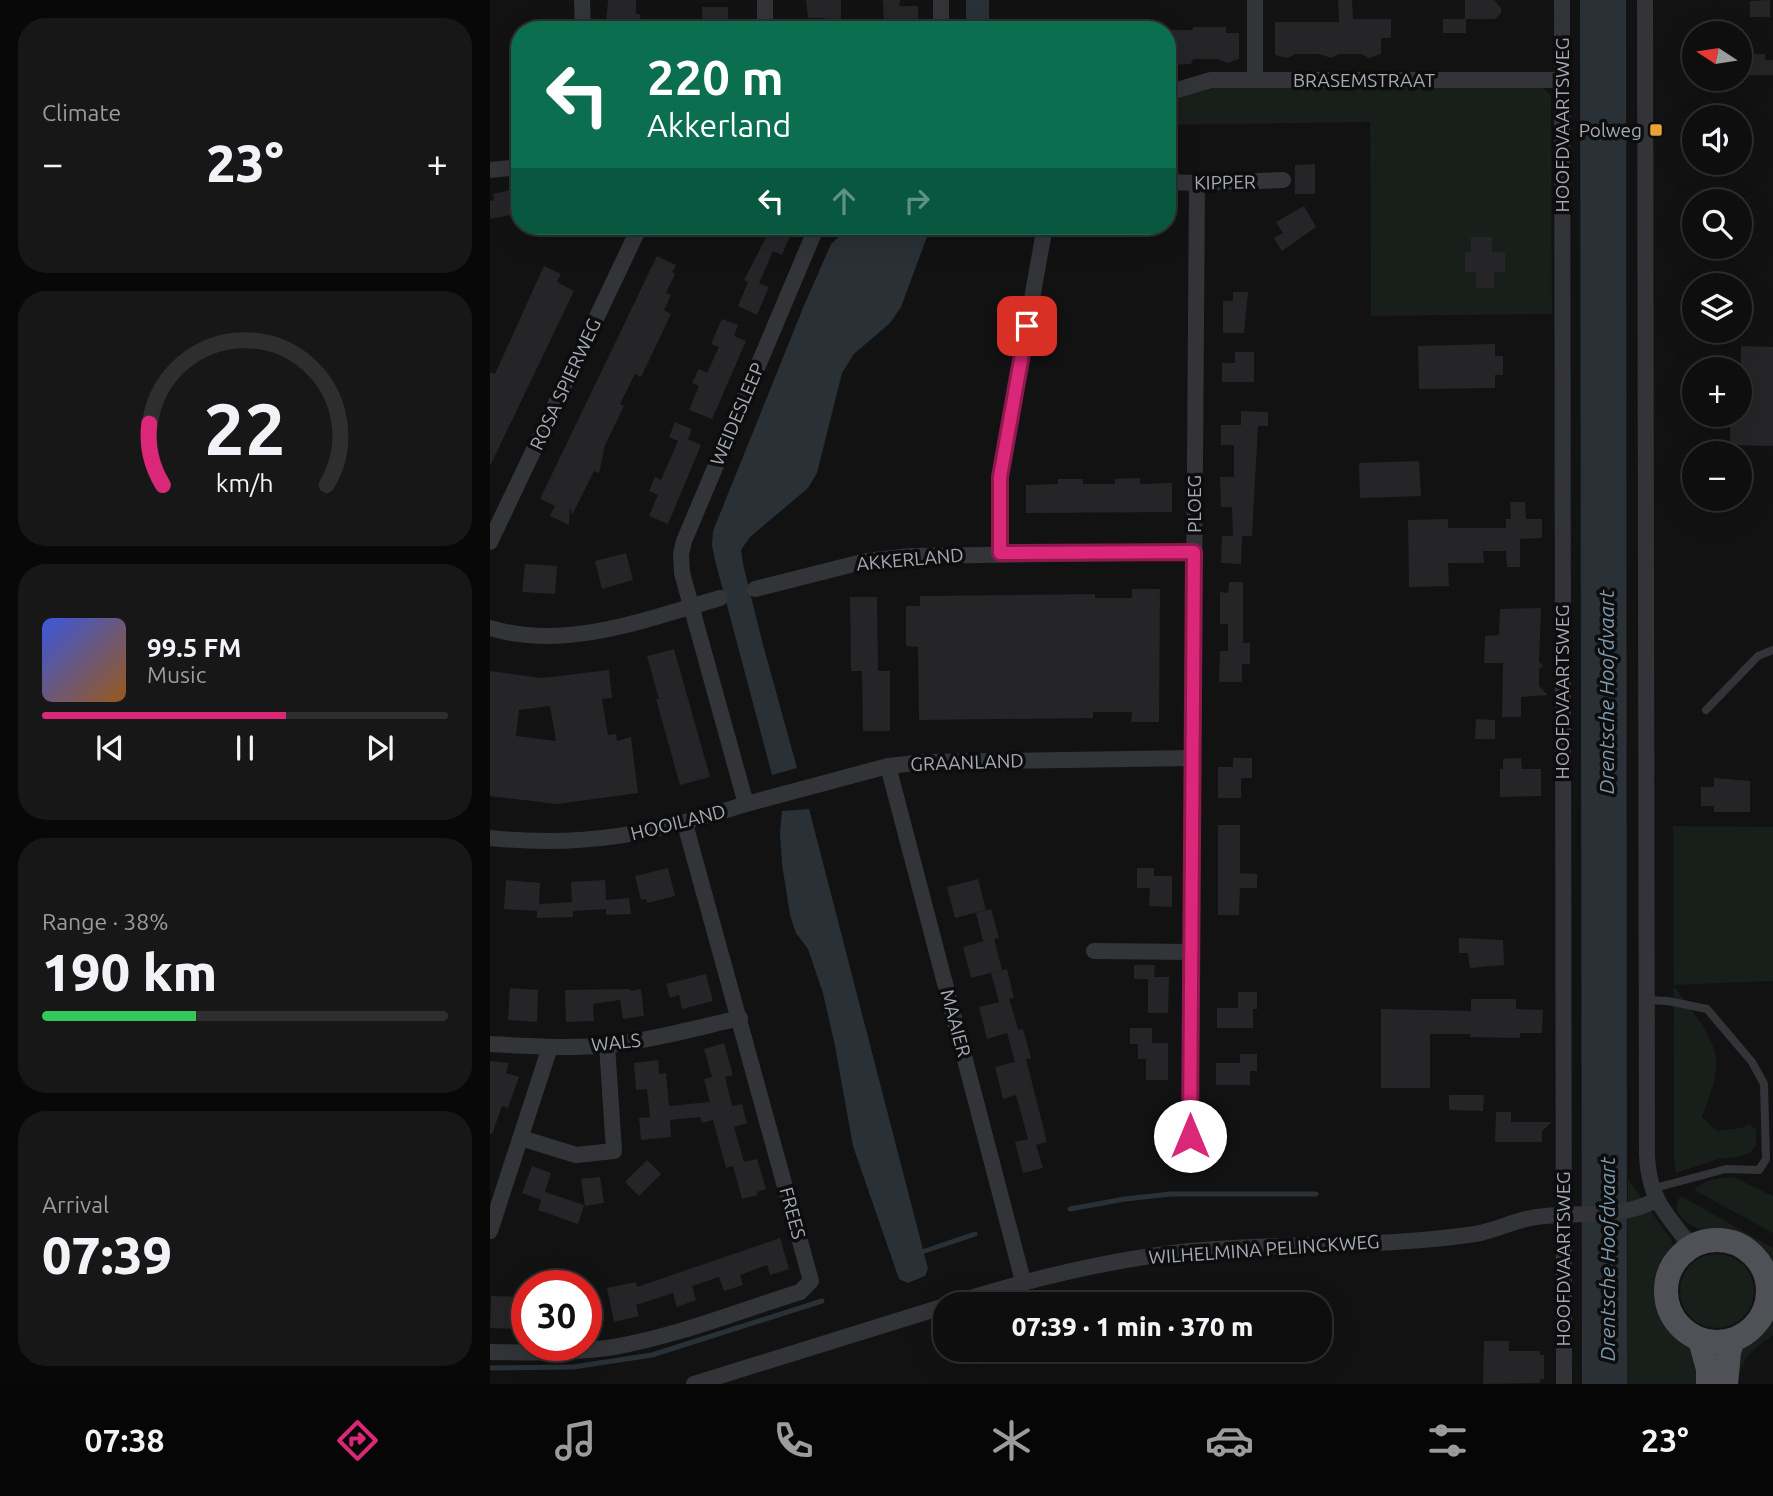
<!DOCTYPE html>
<html lang="en">
<head>
<meta charset="utf-8">
<style>
	body { margin:0; font-family:Ubuntu,sans-serif; background:#171717; color:#f1f3f6; height:100vh; display:flex; flex-direction:column; font-size:26px; white-space:nowrap }
	* { box-sizing:border-box; margin:0 }
	p { font-size:23px; color:#9b9c9e }
	.icon { flex:none; width:38px; height:38px; fill:none; stroke:currentColor; stroke-width:2; stroke-linecap:round; stroke-linejoin:round }
	.map { position:relative; flex:1; overflow:hidden }
	.drawer { display:flex; flex-direction:column; gap:18px; padding:18px; background:#080808; width:490px }
	.drawer>* { flex:none }
	.top-card { position:absolute; left:21px; top:21px; width:665px; height:214px; border-radius:28px; box-shadow:0 7px 28px #0002,0 0 0 2px #2e2e2e; background:#0b6e4f; color:#fff; overflow:hidden }
	.needle { width:46px; rotate:282deg }
	.tools { position:absolute; left:1192px; top:21px; display:grid; gap:14px }
	.tools a { display:grid; place-items:center; width:70px; height:70px; border-radius:50%; background:#0e0e0e; box-shadow:0 7px 28px #0002,0 0 0 2px #2e2e2e; font-size:35px }
	.speed { position:absolute; left:21px; top:1270px; display:flex; gap:14px; font-size:35px; font-weight:700; text-align:center }
	.speed>* { display:grid; place-content:center; width:91px; height:91px; border-radius:50%; background:#0e0e0e; box-shadow:0 7px 28px #0002,0 0 0 2px #2e2e2e; line-height:1 }
	.speed .limit { border:10px solid #d22; background:#fff; color:#111 }
	.pin { position:absolute; display:grid; place-items:center; width:60px; height:60px; color:#fff; margin:-30px; border-radius:14px; box-shadow:0 4px 10px #0006 }
	.me { position:absolute; width:77px; margin:-38px; rotate:0deg; stroke-linejoin:round; filter:drop-shadow(0 0 5px #0008) }
	.turn { display:flex; align-items:center; gap:24px; height:147px; padding:0 21px; font-size:32px }
	.turn .icon { width:91px; height:91px; stroke-width:2.5 }
	.turn b { display:block; font-size:49px; line-height:60px }
	.lanes { display:flex; align-items:center; height:66px; padding:0 21px; background:#0003; justify-content:center; gap:35px; direction:ltr }
	.lanes .off { opacity:.35 }
	.big { font-size:52px; font-weight:800; line-height:1.1 }
	.drawer .tile { flex:1; display:flex; flex-direction:column; justify-content:center; gap:10px; min-width:0; padding:0 24px; border-radius:28px; background:#171717 }
	.drawer .dial { align-items:center; gap:0 }
	.dial svg { height:182px; overflow:visible; fill:none; stroke:#2e2e2e; stroke-width:7; stroke-linecap:round; text-anchor:middle }
	.dial text { fill:#f1f3f6; stroke:none }
	.song { display:flex; align-items:center; gap:21px }
	.cover { width:84px; height:84px; border-radius:10px; background:linear-gradient(135deg,hsl(230 70% 55%),hsl(30 70% 35%)) }
	.played { height:7px; border-radius:4px; background:linear-gradient(90deg,#db2777 60%,#2e2e2e 60%) }
	.keys { display:flex; justify-content:space-around; direction:ltr }
	.heat { display:flex; justify-content:space-between; align-items:center; font-size:38px; direction:ltr }
	.charge { height:10px; border-radius:5px; background:linear-gradient(90deg,#34c759 38%,#2e2e2e 0) }
	.trip { position:absolute; left:443px; top:1292px; width:399px; height:70px; border-radius:28px; background:#0e0e0e; box-shadow:0 7px 28px #0002,0 0 0 2px #2e2e2e; font-weight:800; line-height:70px; text-align:center }
	.tabs { display:flex; height:112px; justify-content:space-around; align-items:center; background:#060606; color:#9b9c9e }
	.tabs .icon { width:49px; height:49px }
	.tabs .on { color:#db2777 }
	.tabs b { font-size:32px; color:#f1f3f6 }
	main { display:flex; flex:1; min-height:0 }
	.map>svg:first-child { display:block }
</style>
</head>
<body>
<main>
<section class="drawer">
<div class="tile"><p>Climate</p>
<div class="heat"><a>−</a><b class="big">23°</b><a>+</a></div>
</div>
<div class="tile dial"><svg viewBox="0 0 100 80">
<path d="M14 69A42 42 0 1 1 86 69"/>
<path d="M14 69A42 42 0 0 1 8 42" stroke="#db2777"/>
<text x="50" y="56" font-size="32" font-weight="700">22</text>
<text x="50" y="72" font-size="11">km/h</text>
</svg></div>
<div class="tile">
<div class="song"><i class="cover"></i><div><b>99.5 FM</b><p>Music</p></div></div>
<div class="played"></div>
<div class="keys"><svg class="icon" aria-label="previous" viewBox="0 0 24 24"><path d="M18 5L8 12l10 7zM5 5v14"/></svg><svg class="icon" aria-label="pause" viewBox="0 0 24 24"><path d="M8 5v14M16 5v14"/></svg><svg class="icon" aria-label="next" viewBox="0 0 24 24"><path d="M6 5l10 7-10 7zM19 5v14"/></svg></div>
</div>
<div class="tile"><p>Range · 38%</p><b class="big">190 km</b><div class="charge"></div></div>
<div class="tile"><p>Arrival</p><b class="big">07:39</b></div>
</section>
<div class="map">
<svg width="1283" height="1384" viewBox="0 0 1283 1384">
	<rect width="100%" height="100%" fill="#121213"/>
	<!-- green -->
	<g fill="#181e19">
		<polygon points="1045,87 1054,89 1061,95 1062,314 881,316 880,122 677,125 677,101 721,88"/>
		<path d="M 1183,826 L 1283,827 L 1283,981 L 1183,985 C 1199,1007 1221,1031 1226,1057 C 1229,1076 1218,1100 1212,1117 L 1227,1131 L 1251,1128 L 1260,1124 L 1266,1130 L 1266,1145 L 1261,1152 L 1249,1157 L 1228,1159 L 1186,1173 L 1184,1163 Z"/>
		<path d="M 1243,1177 L 1283,1196 L 1283,1233 L 1204,1190 C 1216,1179 1228,1178 1243,1177 Z"/>
		<polygon points="1138,1179 1182,1241 1181,1254 1170,1283 1171,1304 1182,1326 1199,1341 1210,1384 1137,1384"/>
		<path d="M 1191,1196 L 1283,1248 L 1283,1265 C 1271,1256 1264,1243 1250,1237 C 1228,1228 1206,1237 1190,1215 C 1185,1207 1185,1203 1191,1196 Z"/>
		<circle cx="1227" cy="1291" r="37"/>
		<path d="M 1283,1316 L 1283,1335 C 1262,1350 1251,1357 1248,1384 L 1242,1374 L 1252,1346 Z"/>
	</g>
	<!-- water -->
	<g fill="#293136">
		<rect x="476" y="0" width="23" height="30"/>
		<polygon points="1090,0 1136,0 1137,1384 1092,1384"/>
		<polygon points="360,226 441,226 411,307 400,323 364,354 352,373 327,473 318,488 260,537 251,550 253,564 272,641 307,768 282,775 225,560 222,545 223,531 313,308 341,244"/>
		<polygon points="319,809 438,1269 435,1276 418,1283 409,1279 363,1146 345,1046 333,993 318,949 306,933 300,915 292,864 290,832 292,811"/>
	</g>
	<g fill="none" stroke-linecap="round" stroke-linejoin="round">
		<!-- stream -->
		<g stroke="#293136" stroke-width="5">
			<polyline points="580,1209 635,1199 681,1194 826,1194"/>
			<polyline points="432,1252 485,1234"/>
			<polyline points="0,1368 83,1367 162,1355 332,1301"/>
		</g>
	</g>
	<!-- building -->
	<g fill="#252527" fill-rule="evenodd">
		<polygon points="118,0 146,0 146,14 150,14 151,30 118,30 118,23 116,23"/>
		<polygon points="316,0 351,0 351,28 335,28 335,18 318,18"/>
		<polygon points="393,0 410,0 409,6 428,6 428,30 394,30"/>
		<polygon points="848,0 862,0 863,19 901,19 901,38 891,38 891,54 879,58 871,54 849,54 841,58 829,54 806,54 797,58 785,55 785,22 849,22"/>
		<polygon points="975,0 1004,0 1011,8 1011,13 1005,19 976,19 976,33 953,33 953,19 975,19"/>
		<polygon points="1280,0 1280,17 1260,17 1260,1"/>
		<rect x="212" y="7" width="26" height="23"/>
		<polygon points="703,27 736,27 736,33 749,33 749,59 737,63 728,59 703,59 701,64 677,65 677,30 703,30"/>
		<polygon points="1250,54 1275,54 1275,60 1283,60 1283,75 1254,75 1255,71 1250,71"/>
		<polygon points="825,164 825,194 805,194 805,165"/>
		<polygon points="30,188 30,213 0,219 0,201 4,200 3,194"/>
		<polygon points="814,206 826,227 792,251 784,238 793,233 786,222"/>
		<polygon points="282,226 304,226 292,255 283,251 269,283 279,287 267,315 248,306 258,282 254,280"/>
		<polygon points="981,237 1002,237 1002,252 1015,252 1015,272 1004,272 1004,288 986,288 986,272 975,272 975,252 981,252"/>
		<polygon points="167,256 186,265 182,272 185,274 176,293 181,295 174,310 181,314 151,377 145,374 130,404 134,406 115,445 109,473 104,471 82,515 80,507 79,525 60,516 65,506 50,499"/>
		<polygon points="54,266 71,274 67,282 84,291 0,466 0,372 5,374"/>
		<polygon points="743,292 758,292 754,333 733,333 733,301 743,301"/>
		<polygon points="232,319 248,325 244,336 256,341 222,419 199,410 209,386 202,383 209,369 217,373 229,347 221,344"/>
		<polygon points="1005,344 1005,356 1013,356 1013,375 1005,375 1005,388 929,389 928,346"/>
		<polygon points="1251,346 1283,347 1283,446 1240,445 1240,415 1250,415"/>
		<polygon points="745,352 764,352 764,382 732,382 732,363 745,363"/>
		<polygon points="751,411 778,412 778,426 768,426 762,536 752,536 751,564 731,563 732,536 743,536 742,507 731,507 730,477 744,477 744,445 731,445 731,425 751,425"/>
		<polygon points="185,422 202,429 198,439 211,445 178,524 159,516 168,495 159,491 165,477 171,480 188,441 179,437"/>
		<polygon points="929,461 931,496 870,498 869,463"/>
		<polygon points="650,478 650,484 682,483 682,512 536,513 536,485 568,484 568,479 593,479 593,484 625,484 625,479"/>
		<polygon points="1020,502 1035,502 1036,519 1052,519 1052,538 1030,539 1030,567 1017,567 1016,551 993,551 994,563 958,563 959,586 919,587 918,520 958,519 958,528 1016,528 1016,519 1021,519"/>
		<polygon points="136,553 143,580 112,589 105,561"/>
		<polygon points="35,564 67,566 65,594 32,592"/>
		<polygon points="739,582 753,582 753,643 760,643 760,664 752,664 752,682 729,682 730,651 738,651 738,624 730,624 730,592 738,593"/>
		<polygon points="642,589 670,589 669,722 641,722 642,712 603,712 603,718 429,720 428,647 416,646 416,606 430,606 430,596 605,594 605,598 642,598"/>
		<polygon points="360,597 387,597 388,671 400,671 400,731 373,731 372,671 361,671"/>
		<polygon points="1051,608 1049,662 1053,666 1049,669 1049,686 1058,695 1031,697 1031,717 1012,717 1013,663 994,663 995,636 1009,635 1010,609"/>
		<polygon points="184,649 220,777 190,785 166,699 169,699 157,656"/>
		<path d="M 119,670 L 122,698 L 112,699 L 118,735 L 126,734 L 127,741 L 141,737 L 148,793 L 67,804 L 0,796 L 0,671 L 52,678 ZM 60,706 L 66,741 L 26,736 L 29,710 Z"/>
		<polygon points="986,719 1005,720 1005,739 985,739"/>
		<polygon points="743,758 762,758 762,778 751,778 751,798 728,798 728,767 743,767"/>
		<polygon points="1031,758 1032,769 1051,769 1051,796 1010,797 1010,769 1013,769 1013,759"/>
		<polygon points="1224,778 1260,781 1260,812 1224,812 1224,806 1211,806 1211,787 1224,787"/>
		<polygon points="728,825 750,825 750,873 767,874 767,888 750,888 749,915 728,915"/>
		<polygon points="178,868 185,896 157,903 156,899 151,900 145,876"/>
		<polygon points="647,868 664,868 664,876 682,876 682,907 659,906 660,888 647,888"/>
		<polygon points="488,879 496,910 465,918 457,887"/>
		<polygon points="16,880 50,883 49,904 82,902 81,882 115,880 116,900 139,898 141,914 116,915 116,909 83,911 83,917 47,918 47,911 14,909"/>
		<polygon points="501,909 509,938 504,939 512,970 481,978 473,947 501,939 493,941 486,913"/>
		<polygon points="969,938 1013,940 1014,965 980,968 978,953 969,953"/>
		<polygon points="644,965 665,965 664,977 679,977 678,1013 658,1013 658,979 644,979"/>
		<polygon points="517,969 524,998 519,999 524,1015 528,1030 533,1029 541,1058 525,1062 517,1033 497,1039 489,1007 509,1002 501,973"/>
		<polygon points="216,974 223,1001 192,1009 189,995 180,998 176,984"/>
		<polygon points="20,988 48,990 47,1022 18,1020"/>
		<polygon points="140,989 140,991 151,989 154,1016 133,1019 130,1000 103,1004 104,1021 76,1022 75,990"/>
		<polygon points="748,992 767,992 767,1009 763,1009 763,1028 727,1028 727,1008 748,1008"/>
		<polygon points="981,999 1026,999 1026,1009 1053,1010 1052,1033 1030,1033 1030,1038 980,1037 981,1034 940,1034 940,1088 891,1088 891,1009 981,1011"/>
		<polygon points="640,1028 662,1028 662,1043 678,1043 678,1080 656,1080 656,1059 648,1059 648,1044 640,1044"/>
		<polygon points="234,1043 243,1075 235,1077 242,1106 252,1104 257,1123 244,1127 254,1162 267,1159 276,1189 267,1192 268,1195 252,1199 243,1166 236,1168 223,1120 212,1123 210,1117 180,1120 181,1137 151,1140 149,1118 160,1117 157,1089 146,1090 144,1063 168,1060 169,1074 176,1073 179,1106 220,1102 214,1079 222,1077 214,1049"/>
		<polygon points="750,1054 767,1054 767,1071 760,1071 760,1085 726,1085 726,1063 750,1063"/>
		<polygon points="536,1059 557,1142 546,1145 553,1168 533,1173 525,1142 538,1139 526,1095 513,1099 505,1067"/>
		<polygon points="0,1061 19,1063 16,1073 29,1077 18,1108 12,1106 2,1134 0,1134"/>
		<polygon points="959,1095 994,1095 993,1111 959,1110"/>
		<polygon points="1006,1112 1021,1112 1021,1122 1062,1122 1052,1131 1052,1142 1005,1142"/>
		<polygon points="157,1160 171,1174 149,1196 135,1182"/>
		<polygon points="42,1166 61,1173 55,1192 94,1205 88,1224 48,1210 51,1200 32,1193"/>
		<polygon points="110,1177 114,1203 95,1206 91,1179"/>
		<polygon points="290,1238 299,1269 280,1275 277,1265 250,1275 253,1285 234,1291 229,1277 202,1286 206,1300 187,1307 183,1293 146,1305 149,1316 124,1322 117,1288 146,1282 147,1287"/>
		<polygon points="1,1296 33,1297 32,1329 0,1328"/>
		<polygon points="994,1341 1019,1341 1019,1351 1050,1351 1050,1355 1054,1355 1054,1379 1050,1379 1050,1383 993,1384"/>
	</g>
	<g fill="none" stroke-linecap="round" stroke-linejoin="round">
		<!-- service -->
		<g stroke="#333438" stroke-width="8">
			<polyline points="1216,710 1268,656 1283,650"/>
			<polyline points="1157,1000 1178,1001 1217,1009 1262,1062 1274,1084 1276,1159 1269,1170 1236,1169 1161,1189"/>
		</g>
		<!-- minor -->
		<g stroke="#333438" stroke-width="16">
			<polyline points="92,0 93,30"/>
			<polyline points="275,0 275,30"/>
			<polyline points="451,0 451,30"/>
			<polyline points="765,0 765,80"/>
			<polyline points="1072,0 1074,1384"/>
			<path d="M 1155,0 L 1157,1156 C 1159,1199 1176,1214 1201,1246"/>
			<polyline points="677,93 721,80 1072,80"/>
			<polyline points="0,170 30,167"/>
			<polyline points="677,182 707,183 793,180"/>
			<polyline points="0,542 150,226"/>
			<polyline points="510,553 510,477 555,226"/>
			<polyline points="265,589 376,561 421,556 704,552"/>
			<path d="M 0,628 C 76,651 157,619 230,598"/>
			<polyline points="398,766 533,1281"/>
			<polyline points="256,804 398,766 434,762 703,758"/>
			<path d="M 0,838 C 95,848 166,833 256,804 L 192,573 L 191,554 L 194,541 L 327,226"/>
			<polyline points="604,951 701,952"/>
			<path d="M 0,1044 C 39,1046 79,1049 118,1045 C 163,1040 206,1028 250,1018"/>
			<polyline points="31,1138 86,1155 124,1151 117,1045"/>
			<polyline points="700,1162 707,183"/>
			<polyline points="0,1231 60,1047"/>
			<path d="M 461,1304 C 539,1279 617,1260 699,1251 C 794,1242 891,1248 985,1234 C 1003,1231 1019,1223 1036,1219 C 1080,1209 1126,1222 1166,1200"/>
			<path d="M 0,1352 C 42,1353 83,1353 124,1347 C 187,1336 249,1311 310,1292 L 321,1281 L 195,824"/>
			<polyline points="204,1384 455,1306"/>
		</g>
		<!-- primary -->
		<g stroke="#4f5157" stroke-width="24">
			<circle cx="1227" cy="1291" r="51"/>
			<polyline points="1210,1340 1218,1369 1218,1384"/>
			<polyline points="1236,1384 1239,1352 1243,1340"/>
		</g>
	</g>
	<g fill="none" stroke-linecap="round" stroke-linejoin="round">
		<defs>
			<polyline id="route" points="537,326 510,477 510,553 704,552 700,1136"/>
		</defs>
		<!-- route casing -->
		<use href="#route" stroke="#8e194d" stroke-width="18"/>
		<!-- route -->
		<use href="#route" stroke="#db2777" stroke-width="12"/>
	</g>
	<!-- markers -->
	<rect fill="#e8a235" stroke="#0d0d0e" stroke-width="2.5" x="1159" y="123" width="14" height="14" rx="3.5"/>
	<g text-anchor="middle" stroke-width="7" stroke-linejoin="round" paint-order="stroke">
		<!-- street labels -->
		<g font-size="19" fill="#a4a9b3" stroke="#0d0d0e">
			<text x="874" y="87">BRASEMSTRAAT</text>
			<text transform="translate(1072 125) rotate(-90)" y="7">HOOFDVAARTSWEG</text>
			<text transform="translate(735 182) rotate(-1)" y="7">KIPPER</text>
			<text transform="translate(75 384) rotate(-65)" y="7">ROSA SPIERWEG</text>
			<text transform="translate(247 414) rotate(-67)" y="7">WEIDESLEEP</text>
			<text transform="translate(704 504) rotate(-90)" y="7">PLOEG</text>
			<text transform="translate(420 559) rotate(-5)" y="7">AKKERLAND</text>
			<text transform="translate(1072 692) rotate(-90)" y="7">HOOFDVAARTSWEG</text>
			<text transform="translate(477 762) rotate(-2)" y="7">GRAANLAND</text>
			<text transform="translate(188 822) rotate(-14)" y="7">HOOILAND</text>
			<text transform="translate(466 1023) rotate(75)" y="7">MAAIER</text>
			<text transform="translate(126 1042) rotate(-6)" y="7">WALS</text>
			<text transform="translate(303 1213) rotate(75)" y="7">FREES</text>
			<text transform="translate(774 1249) rotate(-4)" y="7">WILHELMINA PELINCKWEG</text>
			<text transform="translate(1073 1259) rotate(-90)" y="7">HOOFDVAARTSWEG</text>
		</g>
		<!-- poi labels -->
		<g font-size="19" fill="#a4a9b3" stroke="#0d0d0e" text-anchor="end">
			<text x="1152" y="137">Polweg</text>
		</g>
		<!-- water labels -->
		<g font-size="21" font-style="italic" fill="#7c99ad" stroke="#0d0d0e">
			<text transform="translate(1117 692) rotate(-90)" y="7">Drentsche Hoofdvaart</text>
			<text transform="translate(1118 1259) rotate(-90)" y="7">Drentsche Hoofdvaart</text>
		</g>
	</g>
</svg>
<div class="tools">
<a><svg class="needle" viewBox="-14 -14 28 28"><path d="M0-13l5 13h-10z" fill="#e53935"/><path d="M0 13l5-13h-10z" fill="#9b9c9e"/></svg></a>
<a><svg class="icon" aria-label="sound" viewBox="0 0 24 24"><path d="M4 9h4l5-4v14l-5-4H4zM17 9q2 3 0 6"/></svg></a>
<a><svg class="icon" aria-label="search" viewBox="0 0 24 24"><circle cx="10" cy="10" r="6"/><path d="M15 15l6 6"/></svg></a>
<a><svg class="icon" aria-label="layers" viewBox="0 0 24 24"><path d="M12 4l9 5-9 5-9-5zM3 14l9 5 9-5"/></svg></a>
<a>+</a>
<a>−</a>
</div>
<div class="speed"><div class="limit">30</div></div>
<div class="pin" style="left:537px;top:326px;background:#d93025"><svg class="icon" aria-label="arrive" viewBox="0 0 24 24"><path d="M6 21V4h12l-3 4 3 4H6"/></svg></div>
<svg class="me" style="left:700px;top:1136px" viewBox="-20 -20 40 40"><circle r="19" fill="#fff"/><path d="M0-13L10 11 0 6-10 11z" fill="#db2777"/></svg>
<div class="trip">07:39 · 1 min · 370 m</div>
<div class="top-card">
<div class="turn"><svg class="icon" aria-label="left" viewBox="0 0 24 24"><path d="M17 20v-9H6M10 6l-5 5 5 5"/></svg><div><b>220 m</b>Akkerland</div></div>
<div class="lanes"><svg class="icon" aria-label="left" viewBox="0 0 24 24"><path d="M17 20v-9H6M10 6l-5 5 5 5"/></svg><svg class="icon off" aria-label="ahead" viewBox="0 0 24 24"><path d="M12 20V5M6 11l6-6 6 6"/></svg><svg class="icon off" aria-label="right" viewBox="0 0 24 24"><path d="M7 20v-9h11M14 6l5 5-5 5"/></svg></div>
</div>
</div>
</main>
<nav class="tabs">
<b>07:38</b>
<svg class="icon on" aria-label="directions" viewBox="0 0 24 24"><path d="M12 3l9 9-9 9-9-9zM9 14v-3h6M13 9l2 2-2 2"/></svg>
<svg class="icon" aria-label="music" viewBox="0 0 24 24"><path d="M9 18V5l10-2v13"/><circle cx="6" cy="18" r="3"/><circle cx="16" cy="16" r="3"/></svg>
<svg class="icon" aria-label="phone" viewBox="0 0 24 24"><path d="M5 4h4l2 5-3 2q2 4 5 5l2-3 5 2v4C11 20 4 13 5 4z"/></svg>
<svg class="icon" aria-label="climate" viewBox="0 0 24 24"><path d="M12 3v18M4 7l16 10M4 17L20 7"/></svg>
<svg class="icon" aria-label="car" viewBox="0 0 24 24"><path d="M5 17H2v-5l4-1 3-4h7l3 4 3 1v5h-3M9 17h6M6 11h13"/><circle cx="7" cy="17" r="2"/><circle cx="17" cy="17" r="2"/></svg>
<svg class="icon" aria-label="filters" viewBox="0 0 24 24"><path d="M4 7h16M4 17h16"/><circle cx="9" cy="7" r="2"/><circle cx="15" cy="17" r="2"/></svg>
<b>23°</b>
</nav>
</body>
</html>
